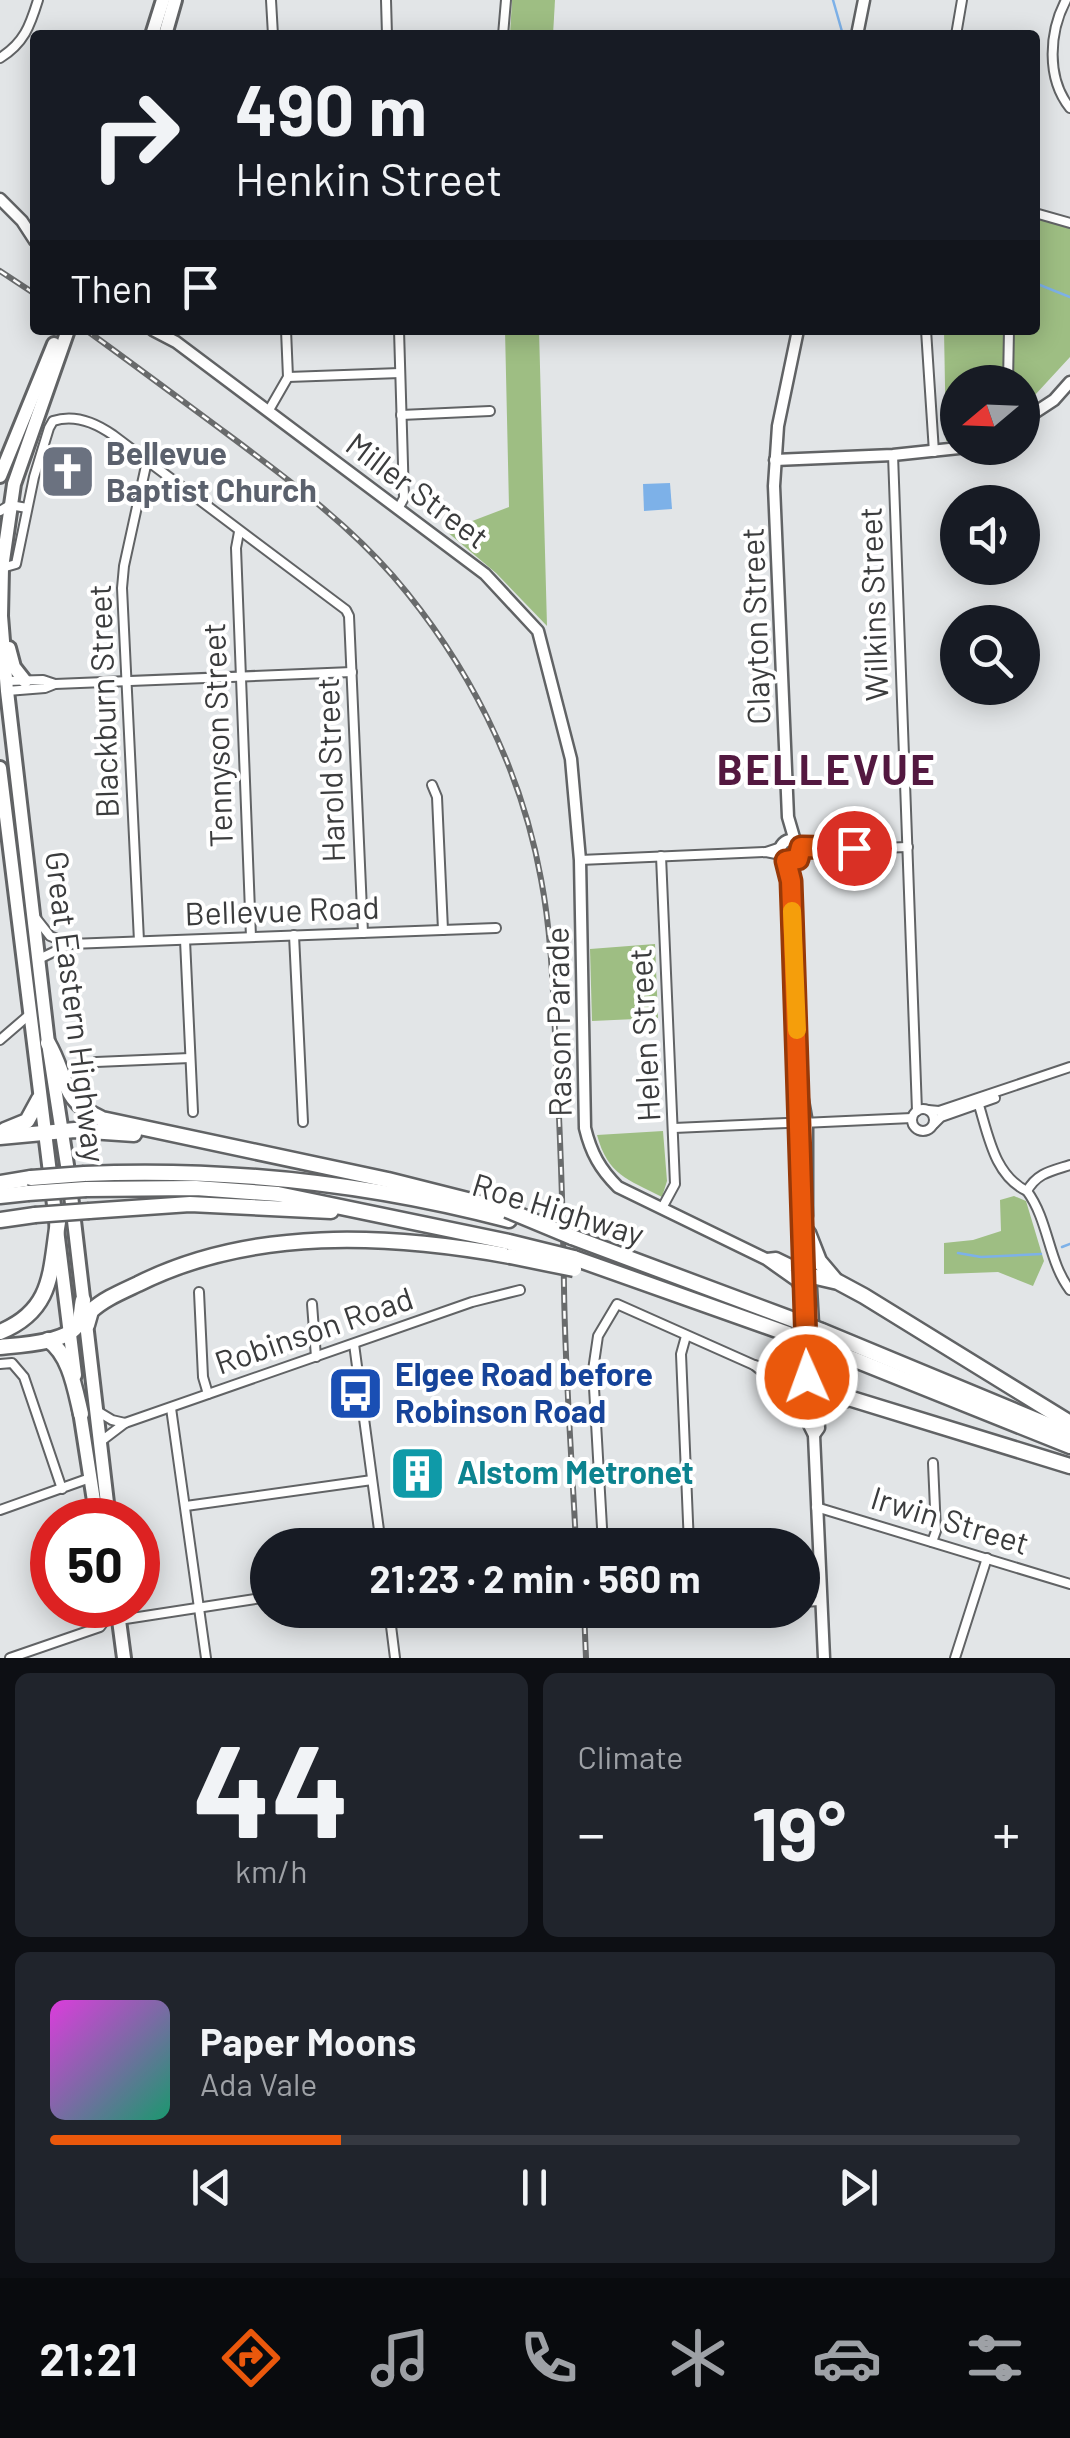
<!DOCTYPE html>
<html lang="en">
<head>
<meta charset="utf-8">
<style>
	body { margin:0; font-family:Barlow,sans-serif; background:#20242c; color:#f1f3f6; height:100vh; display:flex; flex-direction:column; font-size:38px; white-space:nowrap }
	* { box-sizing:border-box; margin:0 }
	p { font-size:32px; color:#9ea1a6 }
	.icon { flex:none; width:55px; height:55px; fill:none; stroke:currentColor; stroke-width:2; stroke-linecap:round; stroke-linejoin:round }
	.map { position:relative; height:1658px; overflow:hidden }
	.details { display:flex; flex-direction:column; gap:15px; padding:15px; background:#0d0f14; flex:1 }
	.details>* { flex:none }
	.hud { position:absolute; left:30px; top:30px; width:1010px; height:305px; border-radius:10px; box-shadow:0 5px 25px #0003; background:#171b24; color:#f1f3f6; overflow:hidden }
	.needle { width:65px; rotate:251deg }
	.controls { position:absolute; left:940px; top:365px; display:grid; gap:20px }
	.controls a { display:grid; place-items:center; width:100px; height:100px; border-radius:50%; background:#171b24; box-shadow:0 5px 25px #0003; font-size:50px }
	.speed { position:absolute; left:30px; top:1498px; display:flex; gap:20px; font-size:50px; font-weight:700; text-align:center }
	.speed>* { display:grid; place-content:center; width:130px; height:130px; border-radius:50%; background:#171b24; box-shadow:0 5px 25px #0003; line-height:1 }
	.speed .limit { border:15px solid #d22; background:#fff; color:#111 }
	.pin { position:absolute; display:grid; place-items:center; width:85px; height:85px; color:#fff; margin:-42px; border:5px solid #fff; border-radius:50%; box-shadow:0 2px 10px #0007 }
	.me { position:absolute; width:110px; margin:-55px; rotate:358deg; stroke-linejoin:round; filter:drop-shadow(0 0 8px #0008) }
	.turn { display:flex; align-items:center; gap:35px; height:210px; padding:0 40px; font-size:45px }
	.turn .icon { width:130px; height:130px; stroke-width:2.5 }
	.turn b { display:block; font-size:70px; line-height:85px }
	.then { display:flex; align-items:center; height:95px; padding:0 40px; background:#0003; gap:20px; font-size:38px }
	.big { font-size:75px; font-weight:700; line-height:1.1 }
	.details .tile { flex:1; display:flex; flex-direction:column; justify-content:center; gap:15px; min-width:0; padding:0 35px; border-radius:15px; background:#20242c }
	.details .dial { align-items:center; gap:0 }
	.dial b { font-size:130px; line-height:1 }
	.song { display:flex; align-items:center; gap:30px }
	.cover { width:120px; height:120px; border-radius:15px; background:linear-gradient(135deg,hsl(300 70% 55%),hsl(160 70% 35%)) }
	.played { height:10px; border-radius:5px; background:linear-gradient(90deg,#ea580c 30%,#363941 30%) }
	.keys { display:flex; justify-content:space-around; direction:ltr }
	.heat { display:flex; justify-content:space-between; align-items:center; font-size:55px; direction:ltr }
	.details .tiles { flex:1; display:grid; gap:15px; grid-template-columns:1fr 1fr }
	.tile:last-child { grid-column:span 2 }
	.trip { position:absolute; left:250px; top:1528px; width:570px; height:100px; border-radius:50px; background:#171b24; box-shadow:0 5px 25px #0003; font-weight:700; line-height:100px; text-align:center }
	.tabs { display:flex; height:160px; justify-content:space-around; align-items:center; background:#090b0e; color:#9ea1a6 }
	.tabs .icon { width:70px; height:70px }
	.tabs .current { color:#ea580c }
	.tabs b { font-size:45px; color:#f1f3f6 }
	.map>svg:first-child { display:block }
</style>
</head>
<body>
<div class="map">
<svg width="1070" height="1658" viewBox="0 0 1070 1658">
	<rect width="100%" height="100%" fill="#e2e5e7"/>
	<!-- green -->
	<g fill="#9ebe83">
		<polygon points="512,0 555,0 553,35 510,35"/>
		<polygon points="1035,213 1070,223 1070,357 1023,408 1022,382 958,382 957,440 946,441 944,330 1035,330"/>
		<polygon points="505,330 539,330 547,626 496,573 446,531 509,507"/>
		<polygon points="655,944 658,1018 592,1021 590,949"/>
		<path d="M 663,1131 L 667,1181 L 662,1197 C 627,1179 608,1175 597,1135 Z"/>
		<polygon points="1014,1196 1026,1201 1044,1261 1033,1286 998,1272 944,1274 944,1243 973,1240 1001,1231 1000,1200"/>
	</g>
	<!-- water -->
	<polygon fill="#7db1e8" points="670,483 672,509 644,511 643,484"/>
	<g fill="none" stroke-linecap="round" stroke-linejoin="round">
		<!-- stream -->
		<g stroke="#7db1e8" stroke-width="2.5">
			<polyline points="833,0 843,35"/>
			<polyline points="1035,283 1070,297"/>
			<polyline points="1062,1247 1070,1244"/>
			<polyline points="958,1253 981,1257 1041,1254"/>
		</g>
		<defs>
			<g id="minor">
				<polyline points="271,0 273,35"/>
				<polyline points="386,0 387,35"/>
				<path d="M 1066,0 C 1049,32 1046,78 1070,108"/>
				<polyline points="503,35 506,0"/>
				<polyline points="956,35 962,0"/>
				<path d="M 0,58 C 24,43 30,26 38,0"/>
				<polyline points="1035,213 1070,223"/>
				<polyline points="926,330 934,452"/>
				<polyline points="288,377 400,373"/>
				<polyline points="1008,382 1009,330"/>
				<polyline points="269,410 288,377 286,330"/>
				<polyline points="401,415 490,411"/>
				<polyline points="893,455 917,1111"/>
				<polyline points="398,509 404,498 399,330"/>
				<polyline points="0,511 10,505 27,508"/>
				<polyline points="239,532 236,548 251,937"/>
				<path d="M 2,568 L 16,564 L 34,477 L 49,428 L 53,421 C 74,414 96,423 113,435 L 346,610 L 349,616 L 363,933"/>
				<polyline points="6,681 43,680 55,684"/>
				<polyline points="7,691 45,688 55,684 352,672"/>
				<polyline points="432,785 437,797 443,930"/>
				<polyline points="801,847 820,850 908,847"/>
				<polyline points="766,852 781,847"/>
				<polyline points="801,854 820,850"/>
				<polyline points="661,856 675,1184 662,1208"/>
				<polyline points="580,860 766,852 781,855"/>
				<polyline points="35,917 50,936 70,944"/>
				<polyline points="294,935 303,1122"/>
				<polyline points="185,940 193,1112"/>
				<polyline points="139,941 122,588 124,566 147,461"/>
				<polyline points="39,959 70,944 496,928"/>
				<polyline points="0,1040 29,1015"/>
				<polyline points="96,1062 190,1058"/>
				<path d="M 977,1099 C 988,1132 993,1175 1027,1191 C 1037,1173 1051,1171 1070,1165"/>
				<circle cx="923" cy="1120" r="11"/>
				<polyline points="928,1110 939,1111 1070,1067"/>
				<polyline points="802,1123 912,1118"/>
				<polyline points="934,1124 941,1117 995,1098"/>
				<polyline points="674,1128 787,1123"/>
				<path d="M 1027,1191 C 1049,1221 1048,1261 1070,1290"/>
				<polyline points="199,1292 203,1377 208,1394"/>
				<polyline points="312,1304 316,1357"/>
				<polyline points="686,1336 681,1354 689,1545"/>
				<polyline points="354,1344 381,1545"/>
				<polyline points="0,1364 12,1363 24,1377 62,1489"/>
				<polyline points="754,1365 807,1377"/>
				<polyline points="171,1408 206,1658"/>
				<polyline points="97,1411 112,1420 125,1423"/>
				<polyline points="100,1442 125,1423 472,1302 520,1290"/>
				<polyline points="186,1506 372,1480"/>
				<polyline points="816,1507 1070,1584"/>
				<polyline points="0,1510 90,1478"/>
				<polyline points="932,1542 936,1531 933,1463"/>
				<polyline points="603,1545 593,1370 598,1336 617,1304 754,1365 765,1374 808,1386"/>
				<polyline points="802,1602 820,1601"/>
				<polyline points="389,1610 395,1658"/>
				<polyline points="619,1610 624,1610"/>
				<polyline points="119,1620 268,1597"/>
				<polyline points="10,1658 100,1627 115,1607"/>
				<polyline points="955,1658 987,1558"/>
			</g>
			<g id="secondary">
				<polyline points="857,35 864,0"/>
				<polyline points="0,199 22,221 35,241"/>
				<path d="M 153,330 L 176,342 L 485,574 L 538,631 L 571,759 L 580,860 L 585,1128 C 591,1153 600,1169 618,1187 L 766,1259 L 797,1281 L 804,1296"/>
				<polyline points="1022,421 1054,400 1070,382"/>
				<polyline points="775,460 893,455 959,448"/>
				<circle cx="791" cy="851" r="11"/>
				<polyline points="795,841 788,817 774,486 778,426 798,330"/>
				<polyline points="786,861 791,881 799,1080 797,1123 809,1425 814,1435 824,1658"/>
				<polyline points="800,1084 807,1123 807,1216"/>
				<polyline points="809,1253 818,1412 819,1428 814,1435"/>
				<polyline points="767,1259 776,1258 807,1273"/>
			</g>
			<g id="trunk">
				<polyline points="152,35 163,0"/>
				<polyline points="165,35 175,0"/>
				<polyline points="68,330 14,484 2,568 1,616 7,691 48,1043 69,1178 109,1520"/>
				<polyline points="0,476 54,344"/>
				<polyline points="9,648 14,667 25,681"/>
				<polyline points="0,768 75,1375"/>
				<polyline points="79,1405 97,1520"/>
				<polyline points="117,1605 124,1658"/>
			</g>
			<g id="motorway">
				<path d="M 48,1043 C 67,1076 61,1101 102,1119 L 388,1180 L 507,1210"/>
				<polyline points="5,1130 27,1121 39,1099"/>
				<polyline points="0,1137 75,1130 134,1134"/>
				<path d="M 84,1174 C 228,1168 369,1183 509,1220"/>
				<polyline points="0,1183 31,1178"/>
				<polyline points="86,1189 196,1188 278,1194 509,1242"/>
				<polyline points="0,1196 28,1193"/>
				<polyline points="89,1211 190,1204 331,1211"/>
				<polyline points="0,1220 35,1215"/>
				<polyline points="808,1233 819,1261 835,1280"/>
				<polyline points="572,1237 794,1320"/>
				<polyline points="574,1258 794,1336"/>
				<polyline points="812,1276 838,1282 864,1296 1070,1423"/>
				<path d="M 87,1325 L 91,1311 C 104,1299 121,1292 138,1284 C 252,1227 388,1234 510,1256"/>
				<polyline points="822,1331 1070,1434"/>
				<path d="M 0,1332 C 54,1310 50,1271 58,1222"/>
				<path d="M 48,1340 C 70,1355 75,1389 81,1414"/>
				<path d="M 0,1347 C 20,1345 68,1343 78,1324 C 82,1317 81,1307 83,1300"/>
				<polyline points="823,1347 1070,1446"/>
				<polyline points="816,1388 1070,1466"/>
				<polyline points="818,1412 826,1402 847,1399"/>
			</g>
		</defs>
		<!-- minor casing -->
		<use href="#minor" stroke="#616365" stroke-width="12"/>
		<!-- secondary casing -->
		<use href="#secondary" stroke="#616365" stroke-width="15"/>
		<!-- trunk casing -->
		<use href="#trunk" stroke="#616365" stroke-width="18"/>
		<!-- motorway casing -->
		<use href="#motorway" stroke="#616365" stroke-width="19"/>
		<!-- minor -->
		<use href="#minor" stroke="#fff" stroke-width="8"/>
		<!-- secondary -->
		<use href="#secondary" stroke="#fff" stroke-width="10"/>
		<!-- trunk -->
		<use href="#trunk" stroke="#fff" stroke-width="12"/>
		<!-- motorway -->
		<use href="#motorway" stroke="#fff" stroke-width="14"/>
		<defs>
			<g id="rail">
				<polyline points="0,271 35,294"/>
				<path d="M 86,330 C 133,364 180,399 226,433 C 285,477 345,521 393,576 C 467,662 521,767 541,879 C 552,936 553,995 556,1053 C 560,1131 563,1209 564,1288 C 565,1373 572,1459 576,1545"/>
				<polyline points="584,1610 586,1658"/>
			</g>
		</defs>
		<!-- rail casing -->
		<use href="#rail" stroke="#696b6c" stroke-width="6"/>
		<!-- rail -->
		<use href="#rail" stroke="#fff" stroke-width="2.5" stroke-dasharray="8" stroke-linecap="butt"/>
		<defs>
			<g id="motorway-bridge">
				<polyline points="31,1178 84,1174"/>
				<polyline points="28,1193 86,1189"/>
				<polyline points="507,1210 572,1237"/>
				<polyline points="35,1215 89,1211"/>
				<polyline points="509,1242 574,1258"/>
				<polyline points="510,1256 574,1269"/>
				<polyline points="794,1320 822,1331"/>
				<polyline points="794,1336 823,1347"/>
			</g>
		</defs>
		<!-- motorway-bridge casing -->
		<use href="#motorway-bridge" stroke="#616365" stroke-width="19" stroke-linecap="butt"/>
		<!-- motorway-bridge -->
		<use href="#motorway-bridge" stroke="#fff" stroke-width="14"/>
	</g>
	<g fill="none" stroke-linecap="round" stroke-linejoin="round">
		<defs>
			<path id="route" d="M 807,1377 C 801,1211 797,1046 791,881 L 786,861 L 798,859 L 801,847 L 854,848"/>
		</defs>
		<!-- route casing -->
		<use href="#route" stroke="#983908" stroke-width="25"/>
		<!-- route -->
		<use href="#route" stroke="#ea580c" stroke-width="18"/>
		<!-- slow -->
		<polyline stroke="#f59e0b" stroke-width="18" points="792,911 797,1030"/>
	</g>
	<!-- icons -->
	<defs>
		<symbol id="church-square" viewBox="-11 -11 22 22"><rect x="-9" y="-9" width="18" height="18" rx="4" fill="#6b7280" stroke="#fff"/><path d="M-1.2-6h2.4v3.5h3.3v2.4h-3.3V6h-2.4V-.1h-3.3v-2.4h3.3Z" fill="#fff"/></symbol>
		<symbol id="bus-square" viewBox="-11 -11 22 22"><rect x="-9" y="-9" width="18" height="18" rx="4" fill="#1a4fb4" stroke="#fff"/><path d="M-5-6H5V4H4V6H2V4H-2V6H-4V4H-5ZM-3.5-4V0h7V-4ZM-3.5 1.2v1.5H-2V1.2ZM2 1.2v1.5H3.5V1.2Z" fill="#fff"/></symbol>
		<symbol id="building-square" viewBox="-11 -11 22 22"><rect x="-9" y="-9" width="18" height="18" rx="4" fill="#0f9aa8" stroke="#fff"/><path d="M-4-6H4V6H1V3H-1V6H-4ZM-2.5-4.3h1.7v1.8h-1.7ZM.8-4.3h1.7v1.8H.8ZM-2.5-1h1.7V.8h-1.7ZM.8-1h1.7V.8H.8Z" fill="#fff"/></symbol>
	</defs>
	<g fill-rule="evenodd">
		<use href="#church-square" x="36" y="440" width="63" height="63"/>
		<use href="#bus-square" x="324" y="1362" width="63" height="63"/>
		<use href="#building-square" x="386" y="1442" width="63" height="63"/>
	</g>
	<g text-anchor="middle" stroke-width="8" stroke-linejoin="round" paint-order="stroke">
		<!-- worship labels -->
		<g font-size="32" font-weight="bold" fill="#5b616d" stroke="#fff" text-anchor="start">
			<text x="106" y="465">Bellevue<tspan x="106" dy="37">Baptist Church</tspan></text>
		</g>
		<!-- street labels -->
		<g font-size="32" fill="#3b3c3d" stroke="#fff">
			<text transform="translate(417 491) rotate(37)" y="11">Miller Street</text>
			<text transform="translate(874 604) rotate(-92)" y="11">Wilkins Street</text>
			<text transform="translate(756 626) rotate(-92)" y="11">Clayton Street</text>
			<text transform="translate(104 701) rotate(-92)" y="11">Blackburn Street</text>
			<text transform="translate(218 735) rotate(-92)" y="11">Tennyson Street</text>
			<text transform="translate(331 770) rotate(-92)" y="11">Harold Street</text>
			<text transform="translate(282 911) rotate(-2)" y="11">Bellevue Road</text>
			<text transform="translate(75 1007) rotate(83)" y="11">Great Eastern Highway</text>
			<text transform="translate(559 1022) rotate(-91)" y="11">Rason Parade</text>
			<text transform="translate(645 1035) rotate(-93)" y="11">Helen Street</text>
			<text transform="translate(558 1210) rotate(17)" y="11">Roe Highway</text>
			<text transform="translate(314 1331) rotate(-19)" y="11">Robinson Road</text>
			<text transform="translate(950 1521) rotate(17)" y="11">Irwin Street</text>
		</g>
		<!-- transit labels -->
		<g font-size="32" font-weight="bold" fill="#164399" stroke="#fff" text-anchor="start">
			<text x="395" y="1386">Elgee Road before<tspan x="395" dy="37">Robinson Road</tspan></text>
		</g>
		<!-- culture labels -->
		<g font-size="32" font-weight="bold" fill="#0d838f" stroke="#fff" text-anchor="start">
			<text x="457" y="1484">Alstom Metronet</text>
		</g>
		<!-- district labels -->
		<g font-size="42" font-weight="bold" letter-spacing="2.5" fill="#531840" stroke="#fff">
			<text x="827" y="785">BELLEVUE</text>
		</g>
	</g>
</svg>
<div class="controls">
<a><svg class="needle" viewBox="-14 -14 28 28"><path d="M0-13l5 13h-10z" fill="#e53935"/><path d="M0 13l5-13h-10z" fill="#9ea1a6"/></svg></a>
<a><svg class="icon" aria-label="sound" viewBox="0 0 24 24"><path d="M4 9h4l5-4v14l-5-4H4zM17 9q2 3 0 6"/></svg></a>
<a><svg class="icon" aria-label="search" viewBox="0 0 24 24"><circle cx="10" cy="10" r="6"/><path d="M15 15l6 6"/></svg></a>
</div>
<div class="speed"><div class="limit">50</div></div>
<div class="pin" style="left:854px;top:848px;background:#d93025"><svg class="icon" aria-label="arrive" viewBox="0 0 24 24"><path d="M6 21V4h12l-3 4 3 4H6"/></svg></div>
<svg class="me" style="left:807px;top:1377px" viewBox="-20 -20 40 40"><circle r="17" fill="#ea580c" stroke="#fff" stroke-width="3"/><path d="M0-11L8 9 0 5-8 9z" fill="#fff"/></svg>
<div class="trip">21:23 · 2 min · 560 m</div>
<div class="hud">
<div class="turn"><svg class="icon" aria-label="right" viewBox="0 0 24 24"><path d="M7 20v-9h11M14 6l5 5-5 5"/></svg><div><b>490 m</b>Henkin Street</div></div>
<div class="then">Then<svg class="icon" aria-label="arrive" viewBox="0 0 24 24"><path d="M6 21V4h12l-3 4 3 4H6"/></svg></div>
</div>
</div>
<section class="details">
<div class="tiles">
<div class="tile dial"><b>44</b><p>km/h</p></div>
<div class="tile"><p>Climate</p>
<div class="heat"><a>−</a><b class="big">19°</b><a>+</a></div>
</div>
<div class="tile">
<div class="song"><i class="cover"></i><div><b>Paper Moons</b><p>Ada Vale</p></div></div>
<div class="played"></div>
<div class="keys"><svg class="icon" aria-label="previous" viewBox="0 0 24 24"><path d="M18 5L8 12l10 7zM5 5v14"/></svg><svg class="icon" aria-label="pause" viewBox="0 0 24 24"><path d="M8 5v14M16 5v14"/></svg><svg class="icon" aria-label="next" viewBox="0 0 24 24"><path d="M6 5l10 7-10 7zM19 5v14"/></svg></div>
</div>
</div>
</section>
<nav class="tabs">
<b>21:21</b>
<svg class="icon current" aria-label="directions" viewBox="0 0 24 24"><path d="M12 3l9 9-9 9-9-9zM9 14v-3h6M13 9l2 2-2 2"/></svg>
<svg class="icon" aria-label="music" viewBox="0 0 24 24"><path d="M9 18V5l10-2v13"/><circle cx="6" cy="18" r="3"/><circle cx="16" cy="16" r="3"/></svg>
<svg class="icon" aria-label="phone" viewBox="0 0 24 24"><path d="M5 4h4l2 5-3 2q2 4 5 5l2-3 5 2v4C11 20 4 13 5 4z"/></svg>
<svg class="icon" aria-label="climate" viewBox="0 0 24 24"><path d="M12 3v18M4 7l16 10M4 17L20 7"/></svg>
<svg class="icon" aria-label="car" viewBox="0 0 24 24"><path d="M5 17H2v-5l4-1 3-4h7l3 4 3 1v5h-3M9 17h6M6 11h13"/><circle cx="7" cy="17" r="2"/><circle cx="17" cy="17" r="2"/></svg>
<svg class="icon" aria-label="filters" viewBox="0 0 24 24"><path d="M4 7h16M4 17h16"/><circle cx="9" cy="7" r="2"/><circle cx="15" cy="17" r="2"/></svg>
</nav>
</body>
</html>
